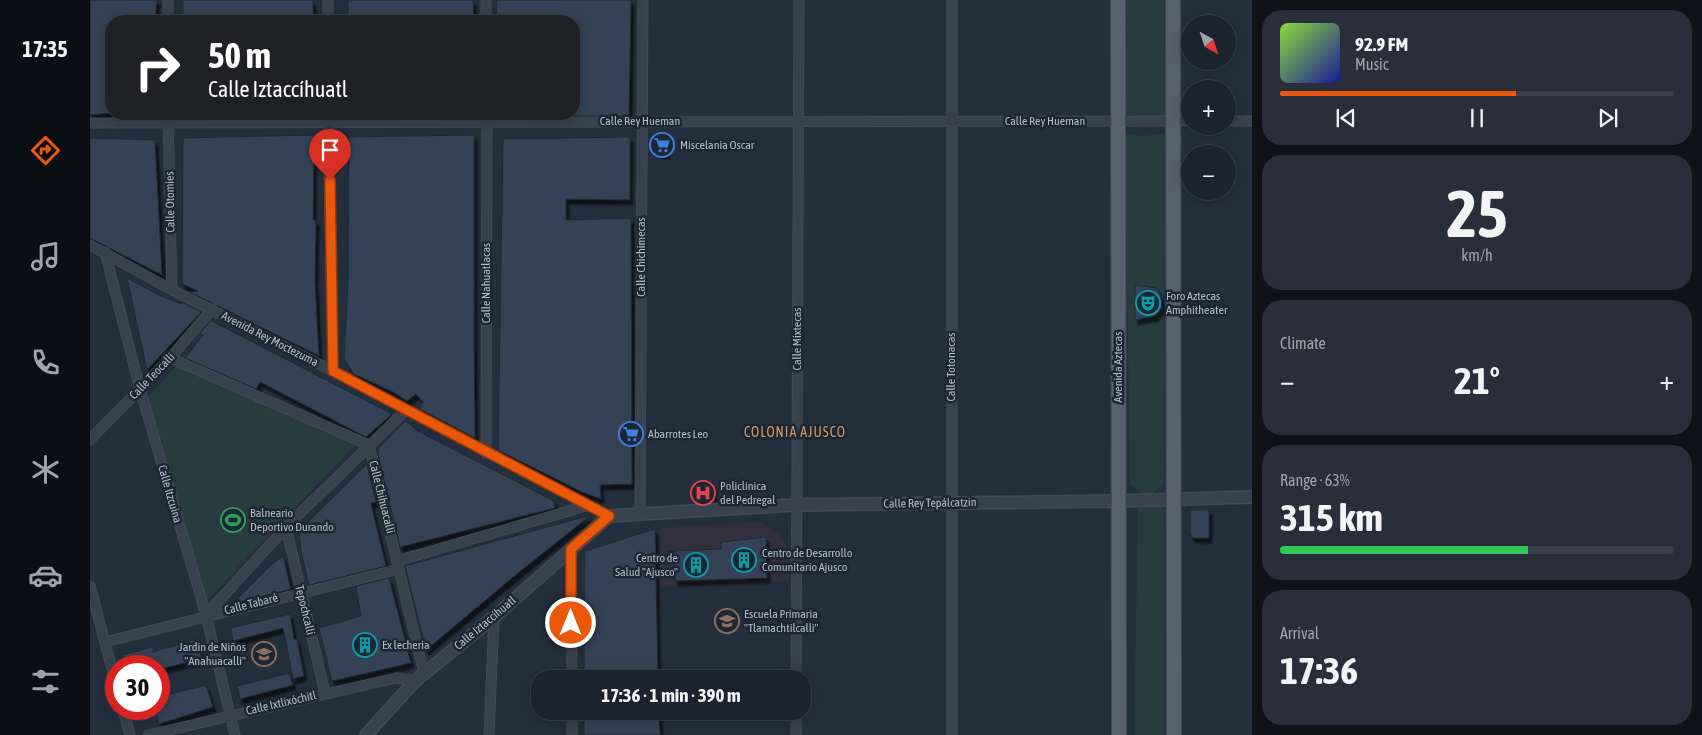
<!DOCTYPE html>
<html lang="en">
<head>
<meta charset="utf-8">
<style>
	body { margin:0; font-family:"Asap Condensed",sans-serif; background:#282f3a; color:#f1f3f6; height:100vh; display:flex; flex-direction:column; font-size:19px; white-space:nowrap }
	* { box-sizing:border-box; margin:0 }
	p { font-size:16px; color:#a0a4aa }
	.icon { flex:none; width:28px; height:28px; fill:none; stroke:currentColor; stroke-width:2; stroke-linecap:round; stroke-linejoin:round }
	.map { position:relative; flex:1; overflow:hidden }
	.drawer { display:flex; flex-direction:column; gap:10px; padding:10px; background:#0f1319; width:450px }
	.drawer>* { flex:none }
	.top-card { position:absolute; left:15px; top:15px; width:475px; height:105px; border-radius:20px; box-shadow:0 2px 12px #0003,0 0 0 1px #39404a; background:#202124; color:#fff; overflow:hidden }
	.needle { width:32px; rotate:140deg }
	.fabs { position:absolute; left:1091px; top:15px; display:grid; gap:10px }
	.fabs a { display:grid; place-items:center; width:55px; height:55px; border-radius:50%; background:#1b232e; box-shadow:0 2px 12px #0003,0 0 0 1px #39404a; font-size:25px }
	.speed { position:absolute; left:15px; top:655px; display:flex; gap:10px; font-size:25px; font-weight:700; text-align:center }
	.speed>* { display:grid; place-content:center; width:65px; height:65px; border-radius:50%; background:#1b232e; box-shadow:0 2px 12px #0003,0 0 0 1px #39404a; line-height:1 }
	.speed .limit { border:8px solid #d22; background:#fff; color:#111 }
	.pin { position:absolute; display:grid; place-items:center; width:42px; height:42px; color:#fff; margin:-51px -21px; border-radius:50% 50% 50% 0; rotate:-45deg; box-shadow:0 0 5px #0007 }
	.pin .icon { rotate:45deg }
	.me { position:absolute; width:55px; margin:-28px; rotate:0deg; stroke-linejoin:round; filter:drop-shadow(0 0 4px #0008) }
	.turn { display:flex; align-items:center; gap:18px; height:105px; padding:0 20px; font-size:22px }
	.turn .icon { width:65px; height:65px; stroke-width:2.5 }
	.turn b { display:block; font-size:35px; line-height:42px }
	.big { font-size:38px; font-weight:700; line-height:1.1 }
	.drawer .card { flex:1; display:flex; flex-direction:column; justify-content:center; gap:8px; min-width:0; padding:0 18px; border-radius:20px; background:#282f3a }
	.drawer .dial { align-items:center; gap:0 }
	.dial b { font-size:65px; line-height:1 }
	.song { display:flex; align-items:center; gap:15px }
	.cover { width:60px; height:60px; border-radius:8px; background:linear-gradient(135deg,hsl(90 70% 55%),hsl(240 70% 35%)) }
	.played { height:5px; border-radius:2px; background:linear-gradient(90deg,#ea580c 60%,#39404a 60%) }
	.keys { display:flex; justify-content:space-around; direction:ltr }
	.heat { display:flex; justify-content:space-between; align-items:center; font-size:28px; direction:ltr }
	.charge { height:8px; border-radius:4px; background:linear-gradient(90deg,#34c759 63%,#39404a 0) }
	.trip { position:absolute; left:441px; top:670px; width:280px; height:50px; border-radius:20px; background:#1b232e; box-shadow:0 2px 12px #0003,0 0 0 1px #39404a; font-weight:700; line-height:50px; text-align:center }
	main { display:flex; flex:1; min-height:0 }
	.tabs { display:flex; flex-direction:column; width:90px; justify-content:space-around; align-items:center; background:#0b0e12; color:#a0a4aa }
	.tabs .icon { width:35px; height:35px }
	.tabs .current { color:#ea580c }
	.tabs b { font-size:22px; color:#f1f3f6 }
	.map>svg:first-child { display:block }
</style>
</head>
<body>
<main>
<nav class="tabs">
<b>17:35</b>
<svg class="icon current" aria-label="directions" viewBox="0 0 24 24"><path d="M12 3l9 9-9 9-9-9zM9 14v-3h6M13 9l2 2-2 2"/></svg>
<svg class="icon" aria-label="music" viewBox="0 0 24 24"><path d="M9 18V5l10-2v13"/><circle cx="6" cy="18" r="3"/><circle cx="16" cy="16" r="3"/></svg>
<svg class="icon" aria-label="phone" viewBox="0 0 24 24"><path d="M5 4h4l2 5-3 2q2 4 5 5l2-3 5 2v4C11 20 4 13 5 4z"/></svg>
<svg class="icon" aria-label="climate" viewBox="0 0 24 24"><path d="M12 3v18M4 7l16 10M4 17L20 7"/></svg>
<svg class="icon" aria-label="car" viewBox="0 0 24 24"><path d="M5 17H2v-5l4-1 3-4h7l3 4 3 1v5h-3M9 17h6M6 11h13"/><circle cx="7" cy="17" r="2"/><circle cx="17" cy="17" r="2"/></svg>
<svg class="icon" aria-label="filters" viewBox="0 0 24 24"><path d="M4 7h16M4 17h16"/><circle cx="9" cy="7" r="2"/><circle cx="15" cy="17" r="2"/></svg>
</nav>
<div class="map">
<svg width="1162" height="735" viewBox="0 0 1162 735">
	<defs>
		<filter id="shadow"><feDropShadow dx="3" dy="5" stdDeviation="1" flood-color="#0009"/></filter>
	</defs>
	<rect width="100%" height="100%" fill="#242f3e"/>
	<!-- medical -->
	<polygon fill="#32303f" points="671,522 685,531 695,541 698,557 698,581 569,586 569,528"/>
	<!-- green -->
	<g fill="#263c3f">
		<polygon points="1035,0 1075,0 1075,116 1033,115"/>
		<polygon points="1035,134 1053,136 1075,134 1074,484 1058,498 1040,485"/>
		<polygon points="89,363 267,443 119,598 116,599 113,596 57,398"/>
		<polygon points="1074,500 1075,735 1044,735 1048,505"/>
	</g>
	<!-- building -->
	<g fill="#364354" stroke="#1f2835" filter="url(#shadow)">
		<polygon points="0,0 67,0 65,21 21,21 21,113 0,115"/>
		<rect x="93" y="0" width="130" height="21"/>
		<polygon points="258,0 383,0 384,21 258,21"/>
		<polygon points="407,0 541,0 539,116 484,116 484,21 406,21"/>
		<polygon points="224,135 223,220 226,220 225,282 229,356 100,292 108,291 92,284 93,138"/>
		<polygon points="384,135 384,344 385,438 330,409 333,402 326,394 317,401 303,392 264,374 254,359 258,282 259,137"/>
		<polygon points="567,136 577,137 577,154 566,153"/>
		<polygon points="540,137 540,200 476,199 476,220 541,218 542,484 510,485 511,499 492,492 408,450 413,139"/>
		<polygon points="0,138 65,140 72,275 0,238"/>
		<polygon points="37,278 73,297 91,304 91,302 111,312 57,370"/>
		<polygon points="1045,285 1066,288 1071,297 1072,308 1065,316 1045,320"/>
		<polygon points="123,318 122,321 302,414 276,437 170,382 166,389 95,358 113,335 110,333"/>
		<polygon points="315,421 328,431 464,501 465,508 310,547 288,454 289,448"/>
		<polygon points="277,464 286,502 281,503 284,517 296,566 219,585 211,551 209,531"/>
		<polygon points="623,483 624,502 603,503 602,484"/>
		<polygon points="1100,510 1119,510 1119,538 1103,538 1100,534"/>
		<polygon points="501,515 428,573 336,650 315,566"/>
		<polygon points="565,529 568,679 494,679 495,551"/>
		<polygon points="676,537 677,578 585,581 584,551 631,549 631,542"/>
		<polygon points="193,556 201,589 142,604 181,565"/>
		<polygon points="299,578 321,663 242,681 229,628 271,616 266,586"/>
		<polygon points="200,614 204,639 207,639 214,676 203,679 193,628 143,641 141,628"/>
		<polygon points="106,639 112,659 69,669 69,666 35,666 32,655 63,647 63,652"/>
		<polygon points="199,673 203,685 150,699 147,686"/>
		<polygon points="116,685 123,707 69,724 65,709 69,709 69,697"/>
		<polygon points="494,711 569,711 570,735 494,735"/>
	</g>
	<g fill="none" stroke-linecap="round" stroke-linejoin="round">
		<defs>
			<g id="minor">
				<polyline points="78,0 78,21"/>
				<polyline points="238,0 238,21"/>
				<polyline points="396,0 396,21"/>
				<polyline points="78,114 82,290"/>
				<polyline points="238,114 243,371"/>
				<polyline points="1138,121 1162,121"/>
				<polyline points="0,123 1100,121"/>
				<polyline points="0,245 82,290 243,371 519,516"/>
				<polyline points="15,252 50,389 116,615 145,735"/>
				<polyline points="80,358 279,445 334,674"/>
				<polyline points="0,440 80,358 122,309"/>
				<polyline points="396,453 397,114"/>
				<polyline points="550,514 553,0"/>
				<polyline points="196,527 235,693"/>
				<polyline points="481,549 482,679"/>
				<polyline points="307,561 496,506"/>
				<polyline points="0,586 26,684"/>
				<polyline points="116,615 196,527 315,411"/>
				<polyline points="15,642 309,569"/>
				<polyline points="706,679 709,0"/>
				<polyline points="33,709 40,735"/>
				<polyline points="482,711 482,735"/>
				<polyline points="58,735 306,678 325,681"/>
				<polyline points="399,735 404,617"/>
				<polyline points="706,735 706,711"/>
				<polyline points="862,735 862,0"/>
			</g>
			<polyline id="tertiary" points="276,735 325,681 404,617 519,516 705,505 1029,501 1162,497"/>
			<g id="primary">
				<polyline points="1028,0 1029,735"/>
				<polyline points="1083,0 1084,735"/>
			</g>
		</defs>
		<!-- minor casing -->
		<use href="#minor" stroke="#414a57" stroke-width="11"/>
		<!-- tertiary casing -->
		<use href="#tertiary" stroke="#414a57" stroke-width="14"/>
		<!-- primary casing -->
		<use href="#primary" stroke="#414a57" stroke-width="16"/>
		<!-- minor -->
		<use href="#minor" stroke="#38414e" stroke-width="9"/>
		<!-- tertiary -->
		<use href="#tertiary" stroke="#38414e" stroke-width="11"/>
		<!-- primary -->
		<use href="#primary" stroke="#56606e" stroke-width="14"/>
	</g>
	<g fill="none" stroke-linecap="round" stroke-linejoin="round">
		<defs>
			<polyline id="route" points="240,180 243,371 519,516 481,549 481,623"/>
		</defs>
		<!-- route casing -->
		<use href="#route" stroke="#983908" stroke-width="12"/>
		<!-- route -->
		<use href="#route" stroke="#ea580c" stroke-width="9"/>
	</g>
	<!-- icons -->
	<defs>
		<symbol id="supermarket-ring" viewBox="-11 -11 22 22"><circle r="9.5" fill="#1d2633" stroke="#3f7fe0" stroke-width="1.5"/><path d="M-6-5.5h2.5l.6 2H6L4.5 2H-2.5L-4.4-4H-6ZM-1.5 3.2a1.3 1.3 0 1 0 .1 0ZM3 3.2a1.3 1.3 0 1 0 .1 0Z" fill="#3f7fe0"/></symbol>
		<symbol id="theatre-ring" viewBox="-11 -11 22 22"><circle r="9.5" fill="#1d2633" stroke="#0f9aa8" stroke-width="1.5"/><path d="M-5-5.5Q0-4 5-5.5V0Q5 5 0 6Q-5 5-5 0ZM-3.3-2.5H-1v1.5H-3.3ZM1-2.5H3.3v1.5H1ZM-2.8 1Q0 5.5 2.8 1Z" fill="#0f9aa8"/></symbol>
		<symbol id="hospital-ring" viewBox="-11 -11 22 22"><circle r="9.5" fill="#1d2633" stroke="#e0444e" stroke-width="1.5"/><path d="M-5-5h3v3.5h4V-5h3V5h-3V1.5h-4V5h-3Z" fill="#e0444e"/></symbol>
		<symbol id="stadium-ring" viewBox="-11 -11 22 22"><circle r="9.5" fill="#1d2633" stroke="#2e9e5b" stroke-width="1.5"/><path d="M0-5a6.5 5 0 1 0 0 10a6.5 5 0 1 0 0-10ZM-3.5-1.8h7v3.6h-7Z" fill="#2e9e5b"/></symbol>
		<symbol id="building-ring" viewBox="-11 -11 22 22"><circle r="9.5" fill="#1d2633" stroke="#0f9aa8" stroke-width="1.5"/><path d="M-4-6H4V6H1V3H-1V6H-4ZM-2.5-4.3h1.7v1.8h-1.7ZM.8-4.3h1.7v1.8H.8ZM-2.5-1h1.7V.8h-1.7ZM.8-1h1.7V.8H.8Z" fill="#0f9aa8"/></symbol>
		<symbol id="school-ring" viewBox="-11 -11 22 22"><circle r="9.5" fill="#1d2633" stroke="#8d6e63" stroke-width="1.5"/><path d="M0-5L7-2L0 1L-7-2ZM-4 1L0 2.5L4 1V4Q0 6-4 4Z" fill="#8d6e63"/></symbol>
	</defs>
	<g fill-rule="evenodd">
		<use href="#supermarket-ring" x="558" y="131" width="28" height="28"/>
		<use href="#theatre-ring" x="1044" y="289" width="28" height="28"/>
		<use href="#supermarket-ring" x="527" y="420" width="28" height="28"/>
		<use href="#hospital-ring" x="599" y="479" width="28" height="28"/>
		<use href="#stadium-ring" x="129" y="506" width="28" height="28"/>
		<use href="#building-ring" x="640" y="546" width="28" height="28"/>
		<use href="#building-ring" x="592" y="551" width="28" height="28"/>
		<use href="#school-ring" x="623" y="607" width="28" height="28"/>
		<use href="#building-ring" x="261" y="631" width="28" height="28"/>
		<use href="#school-ring" x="160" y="640" width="28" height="28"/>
	</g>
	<g text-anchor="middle" stroke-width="5" stroke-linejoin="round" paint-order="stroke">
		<!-- street labels -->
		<g font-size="12" fill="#b4bcc9" stroke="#1d2633">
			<text x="550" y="125">Calle Rey Hueman</text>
			<text x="955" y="125">Calle Rey Hueman</text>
			<text transform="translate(80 202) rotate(-91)" y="4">Calle Otomíes</text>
			<text transform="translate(551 257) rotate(-90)" y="4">Calle Chichimecas</text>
			<text transform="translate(396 283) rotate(-90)" y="4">Calle Nahuatlacas</text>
			<text transform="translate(180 339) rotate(27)" y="4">Avenida Rey Moctezuma</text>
			<text transform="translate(707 339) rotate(-90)" y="4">Calle Mixtecas</text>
			<text transform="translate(861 367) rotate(-90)" y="4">Calle Totonacas</text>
			<text transform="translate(1028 367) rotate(-90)" y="4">Avenida Aztecas</text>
			<text transform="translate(62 376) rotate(-46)" y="4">Calle Teocalli</text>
			<text transform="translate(80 494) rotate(74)" y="4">Calle Itzcuina</text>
			<text transform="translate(292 497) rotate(76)" y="4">Calle Chihuacalli</text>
			<text transform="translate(840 503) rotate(-1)" y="4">Calle Rey Tepálcatzin</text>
			<text transform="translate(161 604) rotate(-14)" y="4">Calle Tabaré</text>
			<text transform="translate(215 610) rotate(76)" y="4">Tepochcalli</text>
			<text transform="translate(395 623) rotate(-40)" y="4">Calle Iztaccíhuatl</text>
			<text transform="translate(191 703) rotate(-13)" y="4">Calle Ixtlixóchitl</text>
		</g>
		<!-- poi labels -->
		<g font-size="12" fill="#b4bcc9" stroke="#1d2633" text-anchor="start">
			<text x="590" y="149">Miscelania Oscar</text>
			<text x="1076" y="300">Foro Aztecas<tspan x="1076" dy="14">Amphitheater</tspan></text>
			<text x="558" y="438">Abarrotes Leo</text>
			<text x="630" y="490">Policlínica<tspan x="630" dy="14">del Pedregal</tspan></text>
			<text x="160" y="517">Balneario<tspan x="160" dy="14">Deportivo Durando</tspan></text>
			<text x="672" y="557">Centro de Desarrollo<tspan x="672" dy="14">Comunitario Ajusco</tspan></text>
			<text x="588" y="562" text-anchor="end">Centro de<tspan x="588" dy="14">Salud "Ajusco"</tspan></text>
			<text x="654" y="618">Escuela Primaria<tspan x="654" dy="14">"Tlamachtilcalli"</tspan></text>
			<text x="292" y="649">Ex lecheria</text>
			<text x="156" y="651" text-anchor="end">Jardin de Niños<tspan x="156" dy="14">"Anahuacalli"</tspan></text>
		</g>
		<!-- neighbourhood labels -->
		<g font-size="14" letter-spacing="1" fill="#d59563" stroke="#1d2633">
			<text x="705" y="437">COLONIA AJUSCO</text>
		</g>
	</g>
</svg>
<div class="fabs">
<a><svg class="needle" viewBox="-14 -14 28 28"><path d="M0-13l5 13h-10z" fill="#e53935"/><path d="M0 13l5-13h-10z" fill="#a0a4aa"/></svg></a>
<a>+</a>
<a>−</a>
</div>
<div class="speed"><div class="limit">30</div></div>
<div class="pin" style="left:240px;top:180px;background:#d93025"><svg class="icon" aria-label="arrive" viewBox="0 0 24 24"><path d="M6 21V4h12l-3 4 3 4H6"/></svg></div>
<svg class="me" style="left:481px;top:623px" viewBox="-20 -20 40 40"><circle r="17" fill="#ea580c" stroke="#fff" stroke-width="3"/><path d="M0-11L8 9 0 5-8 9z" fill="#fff"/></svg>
<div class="trip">17:36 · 1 min · 390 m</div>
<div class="top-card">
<div class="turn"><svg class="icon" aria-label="right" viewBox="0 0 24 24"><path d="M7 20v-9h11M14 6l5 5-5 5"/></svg><div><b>50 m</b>Calle Iztaccíhuatl</div></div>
</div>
</div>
<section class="drawer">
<div class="card">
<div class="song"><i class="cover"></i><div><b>92.9 FM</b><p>Music</p></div></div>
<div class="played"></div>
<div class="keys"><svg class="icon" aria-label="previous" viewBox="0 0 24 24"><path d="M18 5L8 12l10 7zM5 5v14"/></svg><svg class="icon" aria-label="pause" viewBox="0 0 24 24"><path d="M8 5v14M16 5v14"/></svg><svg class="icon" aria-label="next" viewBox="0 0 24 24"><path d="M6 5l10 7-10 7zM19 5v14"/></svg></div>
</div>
<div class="card dial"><b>25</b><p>km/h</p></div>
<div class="card"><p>Climate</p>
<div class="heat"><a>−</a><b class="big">21°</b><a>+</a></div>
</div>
<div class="card"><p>Range · 63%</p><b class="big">315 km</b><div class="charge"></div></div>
<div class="card"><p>Arrival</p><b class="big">17:36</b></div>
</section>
</main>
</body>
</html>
